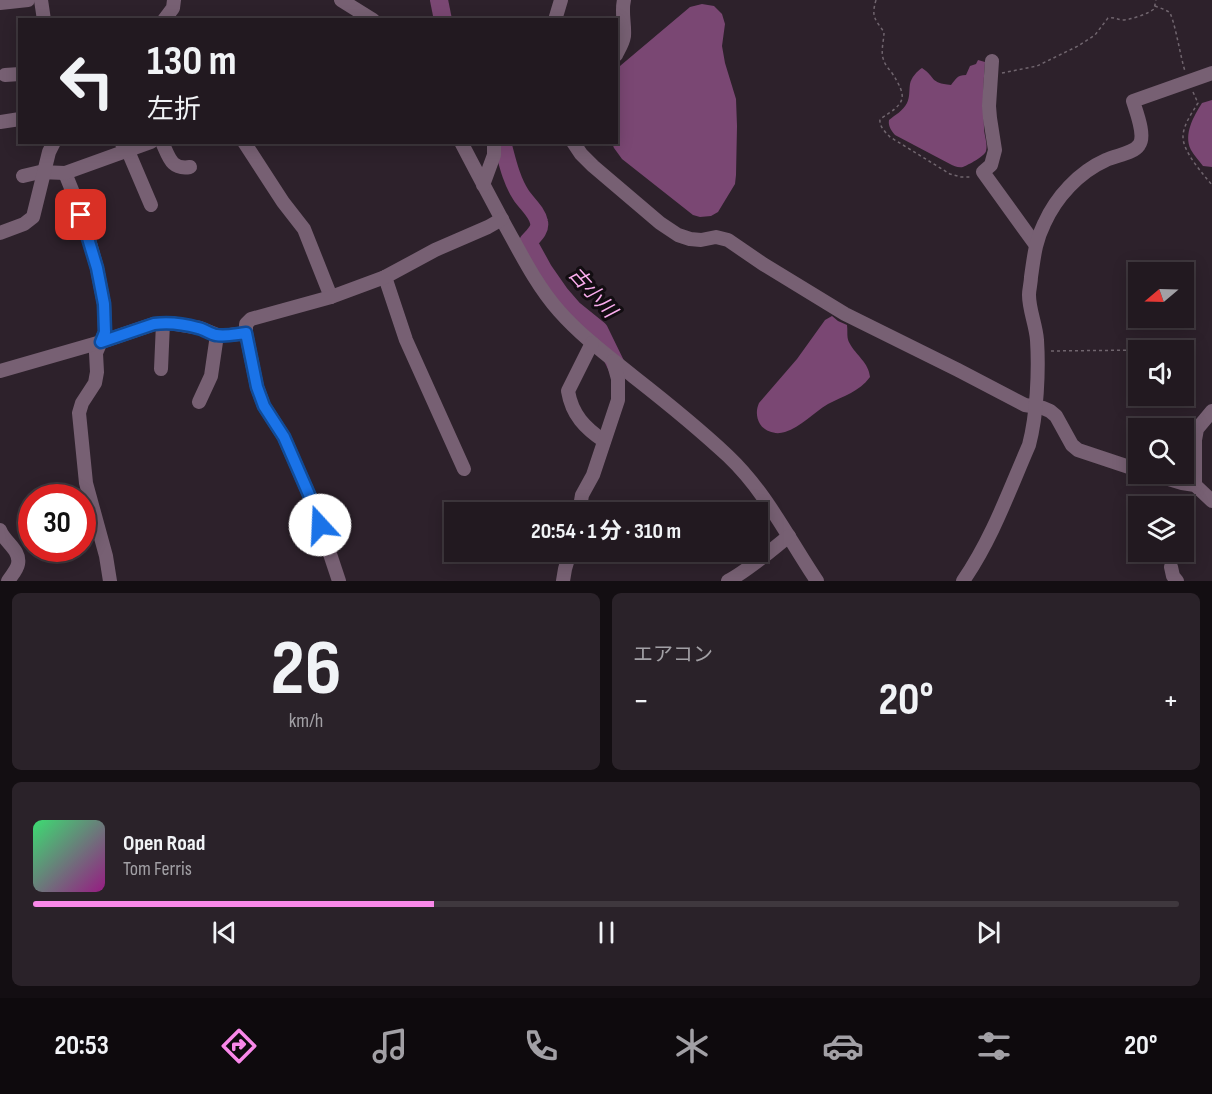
<!DOCTYPE html>
<html lang="ja">
<head>
<meta charset="utf-8">
<style>
	body { margin:0; font-family:"Sofia Sans Condensed","Noto Sans JP",sans-serif; background:#2a2229; color:#f1f3f6; height:100vh; display:flex; flex-direction:column; font-size:22px; white-space:nowrap }
	* { box-sizing:border-box; margin:0 }
	p { font-size:20px; color:#a2a0a5 }
	.icon { flex:none; width:33px; height:33px; fill:none; stroke:currentColor; stroke-width:2; stroke-linecap:round; stroke-linejoin:round }
	.map { position:relative; height:581px; overflow:hidden }
	.details { display:flex; flex-direction:column; gap:12px; padding:12px; background:#130e12; flex:1 }
	.details>* { flex:none }
	.top-card { position:absolute; left:18px; top:18px; width:600px; height:126px; border-radius:0px; box-shadow:0 3px 15px #0003,0 0 0 2px #3f383e; background:#221920; color:#f1f3f6; overflow:hidden }
	.needle { width:39px; rotate:251deg }
	.fabs { position:absolute; left:1128px; top:262px; display:grid; gap:12px }
	.fabs a { display:grid; place-items:center; width:66px; height:66px; border-radius:0px; background:#221920; box-shadow:0 3px 15px #0003,0 0 0 2px #3f383e; font-size:30px }
	.speed { position:absolute; left:18px; top:484px; display:flex; gap:12px; font-size:30px; font-weight:700; text-align:center }
	.speed>* { display:grid; place-content:center; width:78px; height:78px; border-radius:50%; background:#221920; box-shadow:0 3px 15px #0003,0 0 0 2px #3f383e; line-height:1 }
	.speed .limit { border:9px solid #d22; background:#fff; color:#111 }
	.pin { position:absolute; display:grid; place-items:center; width:51px; height:51px; color:#fff; margin:-26px; border-radius:12px; box-shadow:0 3px 9px #0006 }
	.me { position:absolute; width:66px; margin:-33px; rotate:340deg; stroke-linejoin:round; filter:drop-shadow(0 0 4px #0008) }
	.turn { display:flex; align-items:center; gap:21px; height:126px; padding:0 30px; font-size:27px }
	.turn .icon { width:78px; height:78px; stroke-width:2.5 }
	.turn b { display:block; font-size:42px; line-height:51px }
	.big { font-size:45px; font-weight:700; line-height:1.1 }
	.details .widget { flex:1; display:flex; flex-direction:column; justify-content:center; gap:9px; min-width:0; padding:0 21px; border-radius:9px; background:#2a2229 }
	.details .dial { align-items:center; gap:0 }
	.dial b { font-size:78px; line-height:1 }
	.song { display:flex; align-items:center; gap:18px }
	.cover { width:72px; height:72px; border-radius:9px; background:linear-gradient(135deg,hsl(140 70% 55%),hsl(310 70% 35%)) }
	.played { height:6px; border-radius:3px; background:linear-gradient(90deg,#f988e9 35%,#3f383e 35%) }
	.keys { display:flex; justify-content:space-around; direction:ltr }
	.heat { display:flex; justify-content:space-between; align-items:center; font-size:33px; direction:ltr }
	.details .tiles { flex:1; display:grid; gap:12px; grid-template-columns:1fr 1fr }
	.widget:last-child { grid-column:span 2 }
	.trip { position:absolute; left:444px; top:502px; width:324px; height:60px; border-radius:0px; background:#221920; box-shadow:0 3px 15px #0003,0 0 0 2px #3f383e; font-weight:700; line-height:60px; text-align:center }
	.tabs { display:flex; height:96px; justify-content:space-around; align-items:center; background:#0e0a0d; color:#a2a0a5 }
	.tabs .icon { width:42px; height:42px }
	.tabs .selected { color:#f988e9 }
	.tabs b { font-size:27px; color:#f1f3f6 }
	.map>svg:first-child { display:block }
</style>
</head>
<body>
<div class="map">
<svg width="1212" height="581" viewBox="0 0 1212 581">
	<rect width="100%" height="100%" fill="#2d212b"/>
	<!-- water -->
	<g fill="#7a4773">
		<polygon points="702,4 714,6 722,14 725,24 722,46 725,63 736,99 737,126 736,175 735,184 718,212 711,216 700,217 693,215 622,159 614,148 612,143 616,142 617,80 620,66 690,7"/>
		<path d="M 978,60 L 985,62 C 983,84 983,106 984,128 C 984,135 988,144 986,151 C 985,156 968,165 963,167 C 958,168 954,166 950,164 L 895,135 C 891,130 888,126 889,120 C 895,115 903,111 907,103 C 910,97 909,90 910,84 C 911,78 917,71 922,68 C 936,77 929,83 951,85 C 956,79 957,75 966,75 L 970,66 L 976,64 Z"/>
		<path d="M 1212,100 L 1212,167 L 1203,166 C 1199,161 1194,155 1191,150 C 1183,134 1194,116 1202,103 Z"/>
		<path d="M 832,316 L 838,321 L 847,325 C 848,332 846,338 850,344 C 856,355 869,363 870,377 C 859,392 843,396 828,404 C 813,413 801,427 785,432 C 776,435 765,432 760,424 C 756,417 756,410 759,403 L 797,359 L 825,320 Z"/>
	</g>
	<g fill="none" stroke-linecap="round" stroke-linejoin="round">
		<!-- river -->
		<g stroke="#7a4773" stroke-width="18">
			<polyline points="439,0 443,20"/>
			<path d="M 502,142 C 507,160 511,180 521,195 C 527,204 537,212 539,222 C 541,230 533,236 528,242 L 544,271 L 560,294 L 573,309 L 599,330 L 618,369"/>
		</g>
		<!-- path -->
		<g stroke="#70656e" stroke-width="1.5" stroke-dasharray="3 3" stroke-linecap="butt">
			<path d="M 876,0 C 871,17 875,19 884,32 C 884,41 880,52 884,61 C 885,65 889,69 892,73 C 908,98 906,103 880,119 C 879,126 885,132 890,137 L 950,174 L 961,177 L 971,177"/>
			<path d="M 1155,6 C 1160,8 1166,10 1169,12 C 1174,16 1181,60 1185,71"/>
			<path d="M 1002,73 L 1037,66 L 1078,46 L 1095,35 L 1108,18 C 1114,17 1116,19 1122,20 C 1130,20 1148,14 1154,9 L 1156,0"/>
			<path d="M 1193,92 L 1198,103 C 1192,113 1183,125 1183,137 C 1183,152 1203,174 1212,185"/>
			<polyline points="1051,351 1143,350"/>
		</g>
		<!-- minor -->
		<g stroke="#776073" stroke-width="14">
			<polyline points="41,0 44,20"/>
			<polyline points="341,0 373,20"/>
			<polyline points="0,3 28,0"/>
			<polyline points="164,20 173,8 174,0"/>
			<polyline points="555,20 561,0"/>
			<path d="M 616,55 C 619,49 623,43 624,36 C 625,24 621,12 624,0"/>
			<polyline points="992,61 989,106 990,118 995,150 991,165 983,172 1035,244"/>
			<polyline points="5,75 20,74"/>
			<polyline points="0,122 20,119"/>
			<polyline points="121,142 128,151 151,205"/>
			<path d="M 162,142 C 169,157 171,170 190,167"/>
			<polyline points="244,142 283,202 304,229 331,297"/>
			<path d="M 461,142 C 476,171 491,199 506,227 C 522,256 537,286 559,311 C 581,336 608,356 634,377 C 666,402 698,428 728,456 C 766,492 788,538 817,581"/>
			<polyline points="573,142 581,154 593,166 660,223 678,235 690,239 701,240 716,237 728,240 763,264 845,314 958,370 1025,405 1043,408 1050,411 1056,416 1072,445 1078,450 1138,470"/>
			<polyline points="65,173 82,215 97,268 104,304 105,332 96,353 97,372 95,383 82,403 79,413 86,483 106,556 110,581"/>
			<polyline points="23,176 40,172 65,173 151,142"/>
			<polyline points="483,185 494,155 494,142"/>
			<polyline points="0,233 24,224 33,217 49,152 54,142"/>
			<polyline points="385,277 406,340 464,469"/>
			<path d="M 592,343 L 568,391 C 572,415 585,428 604,441"/>
			<polyline points="161,369 163,323"/>
			<polyline points="0,371 101,342 154,324 170,323 200,328 217,335 230,335 246,333"/>
			<polyline points="199,402 211,376 217,335"/>
			<polyline points="1152,474 1182,483 1195,485 1212,501"/>
			<polyline points="1195,485 1195,440 1197,429 1212,411"/>
			<polyline points="581,513 580,507 582,495 593,475 618,400 618,379 613,361"/>
			<path d="M 0,530 C 4,542 21,550 18,564 C 17,570 11,576 8,581"/>
			<polyline points="1171,567 1173,576 1177,581"/>
			<polyline points="339,581 314,506 284,437 264,406 257,387 246,333 246,324 251,319 331,297 385,277 435,250 488,227 502,219"/>
			<polyline points="563,581 565,569 570,552"/>
			<path d="M 728,581 C 750,569 769,552 789,536"/>
			<path d="M 963,581 C 992,539 1009,491 1029,445 C 1037,415 1039,371 1037,340 C 1036,325 1029,310 1029,295 C 1029,289 1031,283 1031,277 C 1034,257 1035,242 1044,224 C 1056,197 1079,172 1106,160 C 1116,155 1133,154 1139,145 C 1146,136 1136,111 1133,101 L 1212,73"/>
		</g>
	</g>
	<g fill="none" stroke-linecap="round" stroke-linejoin="round">
		<defs>
			<path id="route" d="M 81,215 L 97,268 L 104,304 L 105,332 L 101,342 L 154,324 C 169,322 184,324 198,328 C 204,329 210,334 216,335 C 226,337 236,334 246,333 L 257,387 L 264,406 L 284,437 L 314,506 L 320,525"/>
		</defs>
		<!-- route casing -->
		<use href="#route" stroke="#114b97" stroke-width="15"/>
		<!-- route -->
		<use href="#route" stroke="#1a73e8" stroke-width="10"/>
	</g>
	<g text-anchor="middle" stroke-width="6" stroke-linejoin="round" paint-order="stroke">
		<!-- water labels -->
		<g font-size="20" font-style="italic" fill="#fbadee" stroke="#120d11">
			<text transform="translate(593 292) rotate(48)" y="7">古小川</text>
		</g>
	</g>
</svg>
<div class="fabs">
<a><svg class="needle" viewBox="-14 -14 28 28"><path d="M0-13l5 13h-10z" fill="#e53935"/><path d="M0 13l5-13h-10z" fill="#a2a0a5"/></svg></a>
<a><svg class="icon" aria-label="sound" viewBox="0 0 24 24"><path d="M4 9h4l5-4v14l-5-4H4zM17 9q2 3 0 6"/></svg></a>
<a><svg class="icon" aria-label="search" viewBox="0 0 24 24"><circle cx="10" cy="10" r="6"/><path d="M15 15l6 6"/></svg></a>
<a><svg class="icon" aria-label="layers" viewBox="0 0 24 24"><path d="M12 4l9 5-9 5-9-5zM3 14l9 5 9-5"/></svg></a>
</div>
<div class="speed"><div class="limit">30</div></div>
<div class="pin" style="left:81px;top:215px;background:#d93025"><svg class="icon" aria-label="arrive" viewBox="0 0 24 24"><path d="M6 21V4h12l-3 4 3 4H6"/></svg></div>
<svg class="me" style="left:320px;top:525px" viewBox="-20 -20 40 40"><circle r="19" fill="#fff"/><path d="M0-13L10 11 0 6-10 11z" fill="#1a73e8"/></svg>
<div class="trip">20:54 · 1 分 · 310 m</div>
<div class="top-card">
<div class="turn"><svg class="icon" aria-label="left" viewBox="0 0 24 24"><path d="M17 20v-9H6M10 6l-5 5 5 5"/></svg><div><b>130 m</b>左折</div></div>
</div>
</div>
<section class="details">
<div class="tiles">
<div class="widget dial"><b>26</b><p>km/h</p></div>
<div class="widget"><p>エアコン</p>
<div class="heat"><a>−</a><b class="big">20°</b><a>+</a></div>
</div>
<div class="widget">
<div class="song"><i class="cover"></i><div><b>Open Road</b><p>Tom Ferris</p></div></div>
<div class="played"></div>
<div class="keys"><svg class="icon" aria-label="previous" viewBox="0 0 24 24"><path d="M18 5L8 12l10 7zM5 5v14"/></svg><svg class="icon" aria-label="pause" viewBox="0 0 24 24"><path d="M8 5v14M16 5v14"/></svg><svg class="icon" aria-label="next" viewBox="0 0 24 24"><path d="M6 5l10 7-10 7zM19 5v14"/></svg></div>
</div>
</div>
</section>
<nav class="tabs">
<b>20:53</b>
<svg class="icon selected" aria-label="directions" viewBox="0 0 24 24"><path d="M12 3l9 9-9 9-9-9zM9 14v-3h6M13 9l2 2-2 2"/></svg>
<svg class="icon" aria-label="music" viewBox="0 0 24 24"><path d="M9 18V5l10-2v13"/><circle cx="6" cy="18" r="3"/><circle cx="16" cy="16" r="3"/></svg>
<svg class="icon" aria-label="phone" viewBox="0 0 24 24"><path d="M5 4h4l2 5-3 2q2 4 5 5l2-3 5 2v4C11 20 4 13 5 4z"/></svg>
<svg class="icon" aria-label="climate" viewBox="0 0 24 24"><path d="M12 3v18M4 7l16 10M4 17L20 7"/></svg>
<svg class="icon" aria-label="car" viewBox="0 0 24 24"><path d="M5 17H2v-5l4-1 3-4h7l3 4 3 1v5h-3M9 17h6M6 11h13"/><circle cx="7" cy="17" r="2"/><circle cx="17" cy="17" r="2"/></svg>
<svg class="icon" aria-label="filters" viewBox="0 0 24 24"><path d="M4 7h16M4 17h16"/><circle cx="9" cy="7" r="2"/><circle cx="15" cy="17" r="2"/></svg>
<b>20°</b>
</nav>
</body>
</html>
